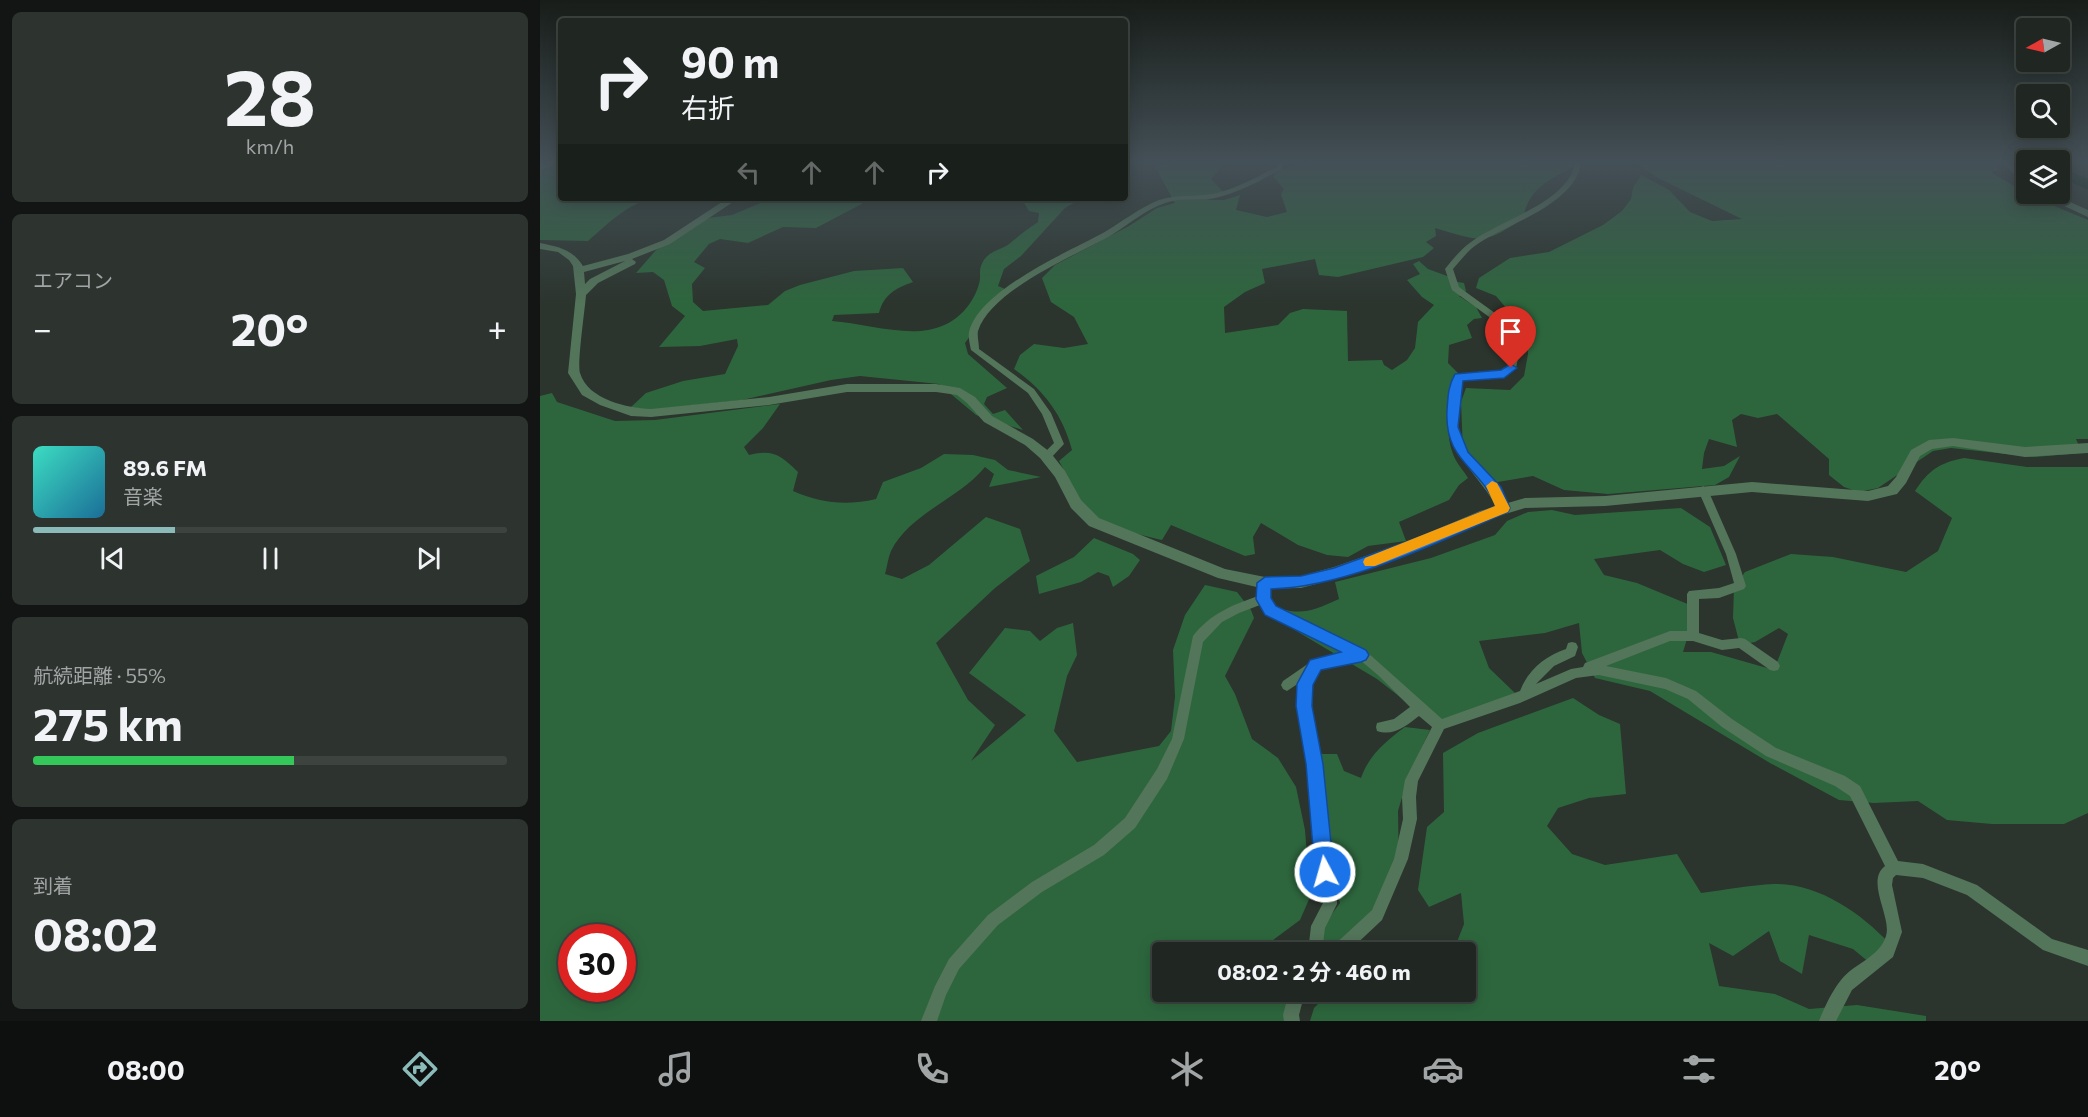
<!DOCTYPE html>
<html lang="ja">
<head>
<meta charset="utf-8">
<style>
	body { margin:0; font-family:Commissioner,"Noto Sans JP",sans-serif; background:#2d332f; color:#f1f3f6; height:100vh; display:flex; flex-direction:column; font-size:22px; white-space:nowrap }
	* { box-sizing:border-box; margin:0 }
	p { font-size:20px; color:#a2a5a5 }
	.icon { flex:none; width:33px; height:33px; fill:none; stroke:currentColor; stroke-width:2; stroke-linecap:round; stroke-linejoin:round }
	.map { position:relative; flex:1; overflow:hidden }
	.sheet { display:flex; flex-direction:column; gap:12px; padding:12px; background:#121513; width:540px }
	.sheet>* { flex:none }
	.guide { position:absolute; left:18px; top:18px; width:570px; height:183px; border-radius:6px; box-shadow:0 3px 15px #0003,0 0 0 2px #3d4440; background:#202722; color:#f1f3f6; overflow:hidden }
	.needle { width:39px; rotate:262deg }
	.buttons { position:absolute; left:1476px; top:18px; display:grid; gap:12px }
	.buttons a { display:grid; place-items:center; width:54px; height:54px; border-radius:6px; background:#202722; box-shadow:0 3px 15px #0003,0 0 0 2px #3d4440; font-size:30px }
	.speed { position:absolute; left:18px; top:924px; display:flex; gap:12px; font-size:30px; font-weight:700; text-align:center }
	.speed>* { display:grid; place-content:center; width:78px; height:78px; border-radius:50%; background:#202722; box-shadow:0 3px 15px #0003,0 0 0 2px #3d4440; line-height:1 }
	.speed .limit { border:9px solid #d22; background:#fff; color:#111 }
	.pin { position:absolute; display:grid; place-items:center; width:51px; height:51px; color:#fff; margin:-62px -26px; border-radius:50% 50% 50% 0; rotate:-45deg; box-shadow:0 0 6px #0007 }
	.pin .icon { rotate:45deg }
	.me { position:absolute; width:66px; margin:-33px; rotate:354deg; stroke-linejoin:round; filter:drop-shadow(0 0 4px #0008) }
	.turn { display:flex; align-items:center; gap:21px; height:126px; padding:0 24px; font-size:27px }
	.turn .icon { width:78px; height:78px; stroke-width:2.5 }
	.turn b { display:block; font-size:42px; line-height:51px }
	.lanes { display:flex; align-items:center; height:57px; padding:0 24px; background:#0003; justify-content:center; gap:30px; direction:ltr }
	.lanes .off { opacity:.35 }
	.big { font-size:45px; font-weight:700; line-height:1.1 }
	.sheet .tile { flex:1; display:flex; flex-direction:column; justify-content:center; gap:9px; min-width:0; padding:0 21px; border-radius:9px; background:#2d332f }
	.sheet .dial { align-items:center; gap:0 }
	.dial b { font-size:78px; line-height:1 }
	.song { display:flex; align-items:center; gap:18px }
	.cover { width:72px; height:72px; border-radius:9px; background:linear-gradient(135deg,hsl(170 70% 55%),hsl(200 70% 35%)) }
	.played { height:6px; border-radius:3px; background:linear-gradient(90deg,#8bbbb9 30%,#3d4440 30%) }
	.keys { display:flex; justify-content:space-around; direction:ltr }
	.heat { display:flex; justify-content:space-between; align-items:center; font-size:33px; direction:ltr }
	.charge { height:9px; border-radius:4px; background:linear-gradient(90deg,#34c759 55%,#3d4440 0) }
	.trip { position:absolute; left:612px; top:942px; width:324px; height:60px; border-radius:6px; background:#202722; box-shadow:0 3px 15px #0003,0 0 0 2px #3d4440; font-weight:700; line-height:60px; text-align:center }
	.dock { display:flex; height:96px; justify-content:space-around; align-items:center; background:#0d100e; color:#a2a5a5 }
	.dock .icon { width:42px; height:42px }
	.dock .current { color:#8bbbb9 }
	.dock b { font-size:27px; color:#f1f3f6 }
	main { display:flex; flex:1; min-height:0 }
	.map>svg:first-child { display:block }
</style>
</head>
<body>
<main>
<section class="sheet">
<div class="tile dial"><b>28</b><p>km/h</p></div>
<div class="tile"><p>エアコン</p>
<div class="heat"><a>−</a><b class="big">20°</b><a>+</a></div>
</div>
<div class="tile">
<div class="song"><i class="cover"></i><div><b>89.6 FM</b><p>音楽</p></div></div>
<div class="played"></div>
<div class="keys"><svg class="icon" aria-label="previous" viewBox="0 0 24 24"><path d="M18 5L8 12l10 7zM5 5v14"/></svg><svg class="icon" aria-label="pause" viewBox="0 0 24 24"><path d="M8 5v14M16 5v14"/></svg><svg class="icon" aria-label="next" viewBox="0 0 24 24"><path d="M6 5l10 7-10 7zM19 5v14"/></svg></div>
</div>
<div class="tile"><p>航続距離 · 55%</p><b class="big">275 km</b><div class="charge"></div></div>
<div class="tile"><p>到着</p><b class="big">08:02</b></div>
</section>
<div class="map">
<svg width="1548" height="1021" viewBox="0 0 1548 1021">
	<rect width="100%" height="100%" fill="#2b342d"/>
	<!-- green -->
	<g fill="#2d663d" fill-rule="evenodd">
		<path d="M 0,162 L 21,162 L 21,198 L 116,198 C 87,203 69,223 48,241 L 0,240 Z"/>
		<path d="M 632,162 L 681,162 L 682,166 L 671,179 L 686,195 L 667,200 L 684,200 L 700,195 L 696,210 L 727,217 L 747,212 L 741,194 L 744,189 L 733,176 L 740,170 L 769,162 L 1033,162 L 1036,165 C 1010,180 990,186 983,218 C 944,246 940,241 895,228 L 896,236 L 886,242 L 894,248 L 883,257 L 798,277 L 779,275 L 775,259 L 722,269 L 725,283 L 705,292 L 684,307 L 685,333 L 738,325 L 750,313 L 763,309 L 807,311 L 808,361 L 842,360 L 844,365 L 852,370 L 867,360 L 875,348 L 878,322 L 894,305 L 882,297 L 867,280 L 880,274 L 873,264 L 879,261 L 888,269 L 910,277 L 912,281 L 924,283 L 926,291 L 919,296 L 936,307 L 942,318 L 934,319 L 927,325 L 932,338 L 909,345 L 908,363 L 920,375 C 908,397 904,430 913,454 C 916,463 924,471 928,478 L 919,485 L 909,500 L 859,522 L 866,541 L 828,546 L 808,557 L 787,555 L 758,545 L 721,523 L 713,537 L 715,554 L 705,556 L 631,525 L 622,540 C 597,534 562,527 545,506 C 534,494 527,475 519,461 L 532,450 C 523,415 503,389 474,369 L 480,355 L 494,344 L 524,348 L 548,344 L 534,317 L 511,302 L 502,278 L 515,265 L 589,226 L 617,208 L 635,203 L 615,167 Z"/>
		<polygon points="1096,162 1454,162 1458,170 1451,172 1488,195 1548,220 1548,439 1536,439 1542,453 1495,457 1411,448 1393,451 1338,488 1319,492 1304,487 1289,475 1289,459 1237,414 1218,418 1201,414 1192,420 1197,447 1169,439 1164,453 1162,469 1184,466 1200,456 1189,477 1175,485 1068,494 1024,490 993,476 952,483 923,451 921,402 926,388 970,390 984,376 988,354 987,333 956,296 936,288 939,278 970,258 1009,252 1063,225 1082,211 1091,199 1093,188 1101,175 1129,190 1150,212 1172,221 1202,219 1116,177"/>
		<path d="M 232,198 L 333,198 L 276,228 L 243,227 L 208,243 L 180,239 L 169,244 L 154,262 L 165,268 L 152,284 L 153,302 L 163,311 L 228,305 L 245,291 L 260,285 L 314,271 L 363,268 L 373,282 C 356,288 344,294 339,313 L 294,315 L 292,321 C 321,323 359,335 388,330 C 413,326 432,308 439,284 C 441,278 439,271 441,266 C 446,251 459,251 469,244 C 479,236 487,229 498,222 L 499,213 L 489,211 L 481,198 L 509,201 L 542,198 L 525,208 L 481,256 L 464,269 L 458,286 L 465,289 L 425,343 L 428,354 L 467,388 L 447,397 L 444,404 L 453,414 L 465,410 L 483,430 L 436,415 L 399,384 L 320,376 L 291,380 L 202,400 L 109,410 L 91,407 L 106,393 L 143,381 L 185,374 L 198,346 L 197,339 L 160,346 L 119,347 L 145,316 L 132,306 L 124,280 L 113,272 L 96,273 L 116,250 L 167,218 L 192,215 Z"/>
		<path d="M 12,393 L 17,402 L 75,421 L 115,420 L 240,404 L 223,428 L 204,447 L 209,455 C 234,449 241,456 258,472 L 253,491 C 280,503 306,506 336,499 L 343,482 L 381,468 L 404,454 L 433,455 L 455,460 L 468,470 L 501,477 L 449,487 L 454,474 L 445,467 C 419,499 370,513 351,551 C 348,558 347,567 345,574 L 362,579 L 389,565 L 446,517 L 480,529 L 490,561 L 455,588 L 396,643 L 428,700 L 455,725 L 431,761 L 486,715 L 429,673 L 465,628 L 490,631 L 500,641 L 517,628 L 533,623 L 537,655 L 527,676 L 514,731 L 537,762 L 619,746 L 631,731 L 635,697 L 633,650 L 645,615 L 665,585 L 697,592 L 711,610 L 714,618 L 685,676 L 695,694 L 712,739 L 738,758 L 756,787 L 765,830 L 768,867 L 774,888 L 760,920 L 717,952 L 622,952 L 622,992 L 766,992 L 748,1021 L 0,1021 L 0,396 ZM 32,938 L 82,938 L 82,988 L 32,988 Z"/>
		<path d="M 1424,458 L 1487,467 L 1548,467 L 1548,813 L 1524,824 L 1452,824 L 1407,820 L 1378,801 L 1334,803 L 1299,800 L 1230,763 L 1110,691 L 1055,678 L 1042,653 L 1039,623 L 1005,633 L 939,641 L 949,668 L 975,693 L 920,723 L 883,715 L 837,679 L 748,626 L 727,604 C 758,616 769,613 799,599 L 795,582 L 891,558 L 955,535 L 967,521 L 988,512 L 1012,510 L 1035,515 L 1141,508 L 1170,527 L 1186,565 L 1164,572 L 1143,564 L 1120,550 L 1054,559 L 1064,575 L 1097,583 L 1150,605 L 1150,629 L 1143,652 L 1171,652 L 1234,670 L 1248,634 L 1239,628 L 1215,642 L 1200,645 L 1193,618 L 1194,587 L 1205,572 L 1251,554 L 1293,557 L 1366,572 L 1398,551 L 1412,518 L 1375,491 C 1389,470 1399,463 1424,458 Z"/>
		<polygon points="554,538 593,554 600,560 589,576 573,587 569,576 558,572 541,582 499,594 496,576 534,557"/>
		<path d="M 1033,698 L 1059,715 L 1080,724 L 1086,794 L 1049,798 L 1018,808 L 1007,826 L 1032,854 L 1065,865 L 1137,854 L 1161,893 C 1185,890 1210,885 1234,884 C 1278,883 1321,913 1349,943 L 1336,968 L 1313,949 L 1269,935 L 1262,974 L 1240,961 L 1229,931 L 1193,956 L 1169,943 L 1179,986 L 1235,994 L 1269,1009 L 1317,1005 L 1386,1016 L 1386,1021 L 770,1021 L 774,1008 L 790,992 L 926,992 L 926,952 L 913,952 L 924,924 L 921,893 L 889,907 L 878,890 L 887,827 L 904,812 L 903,753 L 938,733 Z"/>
		<path d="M 865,727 L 890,730 L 868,777 L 858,811 L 859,870 L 804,952 L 757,952 L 778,933 L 800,903 C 787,854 778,805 780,754 L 797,754 L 804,771 L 821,778 C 829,755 846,741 865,727 Z"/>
	</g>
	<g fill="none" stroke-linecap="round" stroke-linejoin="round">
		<!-- river -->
		<polygon fill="#06210e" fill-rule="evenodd" points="1520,167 1548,179 1548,190 1520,177"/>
		<!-- minor -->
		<g fill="#53755a" fill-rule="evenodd">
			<polygon points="7,162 16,162 0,171 0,166"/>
			<path d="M 738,162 L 744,162 L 742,169 C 721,180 699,193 675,198 C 659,201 641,197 625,203 C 605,210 588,225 570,236 C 534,256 451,290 438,331 C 437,336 439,343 439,349 L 494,389 L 511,413 L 524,444 L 510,459 L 502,459 L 501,456 L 514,443 L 502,414 L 488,393 L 431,350 C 430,345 428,337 429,332 C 439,290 528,252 563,233 C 582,222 599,208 619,200 C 637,194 655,197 673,194 C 696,189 716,177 737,167 Z"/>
			<path d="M 1035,162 L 1041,162 C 1037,203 970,223 939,243 C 929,249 921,260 913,269 L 919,287 L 970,324 L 980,349 L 976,368 L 967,376 L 922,380 C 915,402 915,432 928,452 C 934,462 944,470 952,480 C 958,489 963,498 968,508 L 967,511 L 959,511 C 939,473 909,458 908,412 C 908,399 910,386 916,375 L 962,371 L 967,367 L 972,349 L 963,327 L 912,290 L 905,269 C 913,259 921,249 931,242 C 960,220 1030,202 1035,162 Z"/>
			<path d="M 1163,486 L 1168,490 L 1196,554 L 1206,586 L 1204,589 L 1179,598 L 1159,599 L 1159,633 L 1182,640 L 1201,638 L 1205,639 L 1238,662 L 1240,666 L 1238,670 L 1234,671 L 1230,670 L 1199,648 L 1182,650 L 1153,641 L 1130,641 L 1066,666 L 1126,678 L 1156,691 L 1192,719 L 1236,748 L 1305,776 L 1320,786 L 1358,861 L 1383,864 L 1437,885 L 1512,939 L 1548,950 L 1548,966 L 1503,950 L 1427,895 L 1383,878 L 1356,875 L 1353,878 L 1352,885 L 1362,932 L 1353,957 L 1312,990 L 1296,1021 L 1279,1021 C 1284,1008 1292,991 1301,980 C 1314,963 1339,958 1346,936 C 1352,917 1325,881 1345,866 L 1310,796 L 1295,786 L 1226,756 L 1182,727 L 1148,699 L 1125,689 L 1059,675 L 1036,678 L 980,703 L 904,729 L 878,781 L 876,797 L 877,819 L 868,859 L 842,920 L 808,952 L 790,952 L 792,947 L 832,910 L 854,859 L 863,819 L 862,797 L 865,780 L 892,727 L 879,716 C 867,725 854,737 837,731 L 836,727 L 837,723 L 854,719 L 870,707 L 839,676 L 820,660 L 780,669 L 771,685 L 770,706 L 781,764 L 792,872 L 797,893 L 797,904 L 785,928 L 782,952 L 768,952 L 771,926 L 783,903 L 783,893 L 778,872 L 767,764 L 758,706 L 759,683 L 747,691 L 743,689 L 741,685 L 743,681 L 772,661 L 807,653 L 726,614 L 720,605 L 699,613 L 682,622 L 663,642 L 644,739 L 627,779 L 595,828 L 564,855 L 502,892 L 458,925 L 419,969 L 406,995 L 397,1021 L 381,1021 L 395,986 L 409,959 L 448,915 L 492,882 L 554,845 L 585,818 L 617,769 L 632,739 L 653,636 C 670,614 692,605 718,596 L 721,580 L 725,578 L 729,580 C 733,590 726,594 734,608 L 805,640 L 827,652 L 902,719 L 980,691 C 988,670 1005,656 1026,649 L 1028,643 L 1032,642 L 1036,643 L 1038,647 L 1035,656 L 1014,666 L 996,684 L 1031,669 L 1043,667 L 1045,663 L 1130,631 L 1147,631 L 1147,594 L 1149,591 L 1179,588 L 1194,583 L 1186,554 L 1158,490 Z"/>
			<polygon points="749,992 765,992 759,1015 760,1021 744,1021 743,1015"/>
		</g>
		<!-- tertiary -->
		<g fill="#53755a" fill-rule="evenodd">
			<polygon points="1462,162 1471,162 1486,177 1486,184 1483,183"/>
			<polygon points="1502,194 1512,194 1548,210 1548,217 1503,196"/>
			<path d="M 188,198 L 199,198 L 130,244 L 92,259 L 96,262 L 95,264 L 58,283 L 46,295 C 45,309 37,364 40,373 C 48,400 88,408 111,409 L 229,397 L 307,384 L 396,384 L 420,388 L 435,397 L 452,416 L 493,439 L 510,452 L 525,471 L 541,500 L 559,518 L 685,569 L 725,577 L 761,576 L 794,567 L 877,538 L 940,511 L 985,498 L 1065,496 L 1212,482 L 1328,491 L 1348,486 L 1356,477 L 1371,450 L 1389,440 L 1413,438 L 1485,447 L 1548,443 L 1548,453 L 1485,457 L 1413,446 L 1392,449 L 1380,456 L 1366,483 L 1357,494 L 1328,501 L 1212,492 L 1065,506 L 985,508 L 949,519 L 887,546 L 795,579 L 761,588 L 725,589 L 678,578 L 549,526 L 531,508 L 515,477 L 500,458 L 485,445 L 444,422 L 427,403 L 417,395 L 396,392 L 307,392 L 229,405 L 111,417 L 91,416 L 60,405 L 42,395 L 28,373 L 36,294 L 33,266 L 29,260 L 18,252 L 0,249 L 0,243 C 19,247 32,249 43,266 L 88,254 L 124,240 ZM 85,261 L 50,279 L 45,284 L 44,272 Z"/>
		</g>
	</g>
	<!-- sky -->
	<linearGradient id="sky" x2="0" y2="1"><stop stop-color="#181d19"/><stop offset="0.53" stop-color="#445057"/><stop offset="1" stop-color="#445057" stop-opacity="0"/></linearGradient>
	<rect width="1548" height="305" fill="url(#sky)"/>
	<!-- route -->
	<path fill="#1a73e8" stroke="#114b97" stroke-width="1.5" d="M 971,364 L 977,368 L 964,378 L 923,381 L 918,427 L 928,452 L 961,487 L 970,508 L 968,512 C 898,542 808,587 731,589 L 731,598 L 736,606 L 826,650 L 829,655 L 826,660 L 821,662 L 781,670 L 773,685 L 772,706 L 783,764 L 794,872 L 791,878 L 785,881 L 778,878 L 775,872 L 766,764 L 756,706 L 757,684 L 770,660 L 801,652 L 725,615 L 716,599 L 717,583 L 725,577 L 761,576 L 794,568 L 877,538 L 956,506 C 940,466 904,462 907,410 C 908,397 908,386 915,374 L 961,370 Z"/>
	<!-- slow -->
	<polygon fill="#f59e0b" points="952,481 957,483 970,508 968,512 835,566 825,566 823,562 825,558 955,506 946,486"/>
</svg>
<div class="buttons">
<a><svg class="needle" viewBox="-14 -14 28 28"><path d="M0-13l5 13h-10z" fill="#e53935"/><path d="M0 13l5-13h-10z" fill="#a2a5a5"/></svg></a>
<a><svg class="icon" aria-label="search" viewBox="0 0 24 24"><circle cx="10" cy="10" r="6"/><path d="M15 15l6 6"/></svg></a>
<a><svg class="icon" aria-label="layers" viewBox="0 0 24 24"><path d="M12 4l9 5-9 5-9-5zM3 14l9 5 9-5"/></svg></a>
</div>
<div class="speed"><div class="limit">30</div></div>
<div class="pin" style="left:971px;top:368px;background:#d93025"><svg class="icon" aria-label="arrive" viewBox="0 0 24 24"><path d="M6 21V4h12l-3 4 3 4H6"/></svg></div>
<svg class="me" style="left:785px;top:872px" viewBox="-20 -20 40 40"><circle r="17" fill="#1a73e8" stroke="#fff" stroke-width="3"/><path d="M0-11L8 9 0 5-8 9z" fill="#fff"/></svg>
<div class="trip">08:02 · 2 分 · 460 m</div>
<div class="guide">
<div class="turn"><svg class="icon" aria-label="right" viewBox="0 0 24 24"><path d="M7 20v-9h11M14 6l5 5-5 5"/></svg><div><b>90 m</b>右折</div></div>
<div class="lanes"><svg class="icon off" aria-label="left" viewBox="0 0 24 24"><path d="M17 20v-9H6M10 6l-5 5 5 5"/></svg><svg class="icon off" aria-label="ahead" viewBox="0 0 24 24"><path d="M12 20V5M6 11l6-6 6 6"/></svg><svg class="icon off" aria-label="ahead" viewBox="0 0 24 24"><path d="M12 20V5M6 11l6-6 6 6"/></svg><svg class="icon" aria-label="right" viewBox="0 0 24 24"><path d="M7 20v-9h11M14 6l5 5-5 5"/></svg></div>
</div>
</div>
</main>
<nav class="dock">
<b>08:00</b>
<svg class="icon current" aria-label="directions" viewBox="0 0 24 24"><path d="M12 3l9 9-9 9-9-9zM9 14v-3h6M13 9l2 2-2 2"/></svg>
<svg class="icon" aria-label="music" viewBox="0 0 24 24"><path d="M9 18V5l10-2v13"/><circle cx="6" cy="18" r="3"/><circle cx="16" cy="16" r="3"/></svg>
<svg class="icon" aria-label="phone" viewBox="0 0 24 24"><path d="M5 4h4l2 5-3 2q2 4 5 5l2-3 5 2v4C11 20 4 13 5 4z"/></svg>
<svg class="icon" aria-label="climate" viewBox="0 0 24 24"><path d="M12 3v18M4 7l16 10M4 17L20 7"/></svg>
<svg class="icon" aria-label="car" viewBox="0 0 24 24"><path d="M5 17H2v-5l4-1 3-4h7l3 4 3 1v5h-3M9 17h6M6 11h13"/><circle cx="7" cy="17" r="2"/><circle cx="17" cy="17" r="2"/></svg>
<svg class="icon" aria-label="filters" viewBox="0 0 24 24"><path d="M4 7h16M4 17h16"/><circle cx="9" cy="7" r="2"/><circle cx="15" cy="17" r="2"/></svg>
<b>20°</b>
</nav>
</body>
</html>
